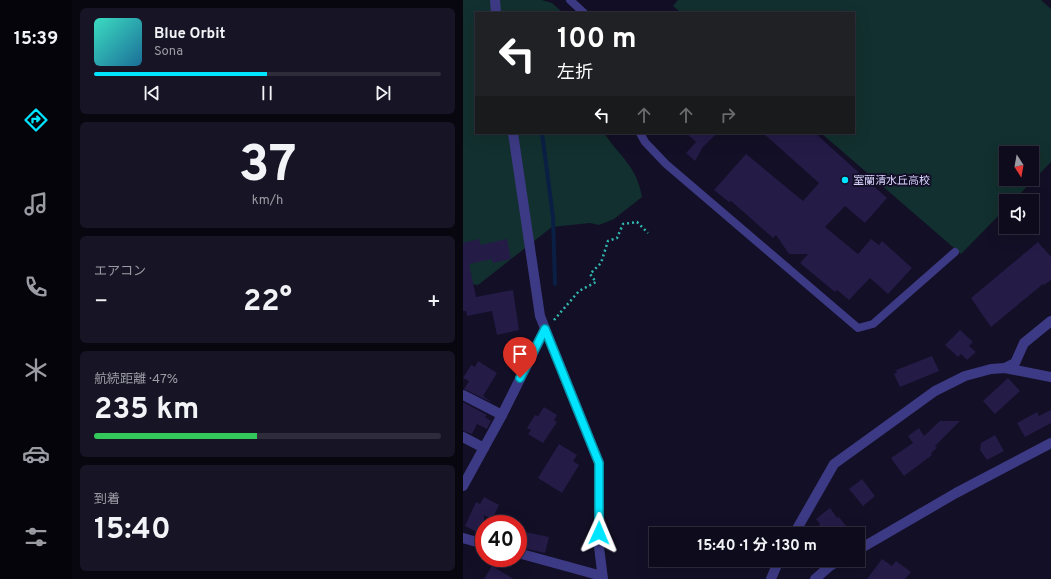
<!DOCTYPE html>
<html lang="ja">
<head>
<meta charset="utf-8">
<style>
	body { margin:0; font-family:Overpass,"Noto Sans JP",sans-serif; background:#171425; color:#f1f3f6; height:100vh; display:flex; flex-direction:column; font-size:15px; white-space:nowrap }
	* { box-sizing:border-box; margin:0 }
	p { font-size:13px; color:#9b9ba3 }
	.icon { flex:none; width:22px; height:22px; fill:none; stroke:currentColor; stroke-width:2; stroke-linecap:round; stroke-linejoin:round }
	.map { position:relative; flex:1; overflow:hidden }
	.drawer { display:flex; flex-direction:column; gap:8px; padding:8px; background:#08060f; width:391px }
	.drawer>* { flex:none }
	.top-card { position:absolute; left:12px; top:12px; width:380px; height:122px; border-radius:0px; box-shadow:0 4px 16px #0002,0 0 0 1px #2e2b3b; background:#202124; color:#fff; overflow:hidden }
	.needle { width:26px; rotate:169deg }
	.tools { position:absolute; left:536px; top:146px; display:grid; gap:8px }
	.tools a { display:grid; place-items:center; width:40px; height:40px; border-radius:0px; background:#0e0b1c; box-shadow:0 4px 16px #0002,0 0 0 1px #2e2b3b; font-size:20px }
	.speed { position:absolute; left:12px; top:515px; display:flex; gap:8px; font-size:20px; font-weight:700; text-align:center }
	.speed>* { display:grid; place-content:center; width:52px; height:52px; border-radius:50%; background:#0e0b1c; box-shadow:0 4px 16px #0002,0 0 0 1px #2e2b3b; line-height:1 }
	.speed .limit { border:6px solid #d22; background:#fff; color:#111 }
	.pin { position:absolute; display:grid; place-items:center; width:34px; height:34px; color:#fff; margin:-41px -17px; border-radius:50% 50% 50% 0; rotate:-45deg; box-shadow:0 0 4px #0007 }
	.pin .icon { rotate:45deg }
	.me { position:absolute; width:44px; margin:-22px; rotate:1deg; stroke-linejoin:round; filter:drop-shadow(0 0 3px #0008) }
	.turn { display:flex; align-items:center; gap:14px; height:84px; padding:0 16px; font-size:18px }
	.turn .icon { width:52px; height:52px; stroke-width:2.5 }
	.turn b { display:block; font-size:28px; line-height:34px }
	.lanes { display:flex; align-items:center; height:38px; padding:0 16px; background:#0003; justify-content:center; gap:20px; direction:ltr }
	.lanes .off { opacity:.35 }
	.big { font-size:30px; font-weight:700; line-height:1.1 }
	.drawer .widget { flex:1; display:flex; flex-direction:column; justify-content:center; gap:6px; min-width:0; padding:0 14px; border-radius:6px; background:#171425 }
	.drawer .dial { align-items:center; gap:0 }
	.dial b { font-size:52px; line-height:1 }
	.song { display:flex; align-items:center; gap:12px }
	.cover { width:48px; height:48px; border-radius:6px; background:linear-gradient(135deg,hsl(170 70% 55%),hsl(200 70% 35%)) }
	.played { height:4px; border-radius:2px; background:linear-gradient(90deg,#00e5ff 50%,#2e2b3b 50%) }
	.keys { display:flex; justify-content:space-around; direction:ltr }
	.heat { display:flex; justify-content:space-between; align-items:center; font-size:22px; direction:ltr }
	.charge { height:6px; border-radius:3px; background:linear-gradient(90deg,#34c759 47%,#2e2b3b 0) }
	.trip { position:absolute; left:186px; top:527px; width:216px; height:40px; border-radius:0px; background:#0e0b1c; box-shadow:0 4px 16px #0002,0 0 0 1px #2e2b3b; font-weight:700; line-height:40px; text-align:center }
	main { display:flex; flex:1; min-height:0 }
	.dock { display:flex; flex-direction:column; width:72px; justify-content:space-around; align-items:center; background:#06040b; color:#9b9ba3 }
	.dock .icon { width:28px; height:28px }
	.dock .on { color:#00e5ff }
	.dock b { font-size:18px; color:#f1f3f6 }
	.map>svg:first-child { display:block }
</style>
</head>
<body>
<main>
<nav class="dock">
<b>15:39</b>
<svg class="icon on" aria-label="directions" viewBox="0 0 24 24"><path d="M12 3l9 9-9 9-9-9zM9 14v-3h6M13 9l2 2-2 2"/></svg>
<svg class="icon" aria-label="music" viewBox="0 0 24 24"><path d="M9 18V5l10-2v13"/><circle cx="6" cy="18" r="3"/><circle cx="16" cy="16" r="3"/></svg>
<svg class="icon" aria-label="phone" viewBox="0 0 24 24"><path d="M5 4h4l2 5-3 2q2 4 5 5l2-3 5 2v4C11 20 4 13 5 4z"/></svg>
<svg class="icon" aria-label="climate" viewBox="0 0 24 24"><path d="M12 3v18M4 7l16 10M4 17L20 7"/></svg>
<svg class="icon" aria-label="car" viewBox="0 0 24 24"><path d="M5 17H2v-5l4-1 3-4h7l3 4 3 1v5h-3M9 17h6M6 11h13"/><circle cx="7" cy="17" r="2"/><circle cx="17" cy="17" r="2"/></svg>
<svg class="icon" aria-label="filters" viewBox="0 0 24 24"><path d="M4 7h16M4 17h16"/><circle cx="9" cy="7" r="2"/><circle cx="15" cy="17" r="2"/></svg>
</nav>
<section class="drawer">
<div class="widget">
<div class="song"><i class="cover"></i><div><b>Blue Orbit</b><p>Sona</p></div></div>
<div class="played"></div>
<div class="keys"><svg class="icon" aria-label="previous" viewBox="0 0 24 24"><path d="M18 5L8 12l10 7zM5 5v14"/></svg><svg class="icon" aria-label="pause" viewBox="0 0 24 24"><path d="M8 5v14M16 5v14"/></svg><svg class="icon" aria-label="next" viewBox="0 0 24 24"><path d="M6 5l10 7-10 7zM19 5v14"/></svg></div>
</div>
<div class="widget dial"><b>37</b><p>km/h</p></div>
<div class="widget"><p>エアコン</p>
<div class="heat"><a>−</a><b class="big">22°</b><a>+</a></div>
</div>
<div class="widget"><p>航続距離 · 47%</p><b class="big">235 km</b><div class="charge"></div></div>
<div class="widget"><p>到着</p><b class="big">15:40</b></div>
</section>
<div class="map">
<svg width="588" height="579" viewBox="0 0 588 579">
	<rect width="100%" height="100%" fill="#130f26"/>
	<!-- green -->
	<g fill="#12302f" fill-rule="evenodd">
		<path d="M 0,0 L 79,0 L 89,3 L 100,13 L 13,13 L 13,133 L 141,133 C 157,157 174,166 179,197 L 151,219 L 136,225 L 127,223 L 89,227 L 15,285 L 0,283 Z"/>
		<path d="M 215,0 L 578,0 L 588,9 L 588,162 L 550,201 L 543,201 L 543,208 L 498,254 L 358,133 L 391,133 L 391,13 L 218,13 L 210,6 ZM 543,153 L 569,153 L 569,179 L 543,179 Z"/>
	</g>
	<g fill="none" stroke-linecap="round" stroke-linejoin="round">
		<!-- stream -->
		<polyline stroke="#0a1f44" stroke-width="4" points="79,133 90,217 92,284"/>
	</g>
	<!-- building -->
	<g fill="#241b47">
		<polygon points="223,133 254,133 240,147 232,161 223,153 233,142"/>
		<polygon points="300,133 352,133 424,198 402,223 382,206 362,227 395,254 408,239 416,245 419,241 449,268 425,294 407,278 386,300 374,290 372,292 337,263 345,254 326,254 313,235 310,238 268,201 266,202 251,190 283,154 340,201 356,183"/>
		<polygon points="16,239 18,245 44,239 48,259 30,263 29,259 6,264 13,297 50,290 56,330 34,335 29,311 4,316 3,311 0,311 0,243"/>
		<polygon points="575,242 588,257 588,280 581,285 580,284 528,327 508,298"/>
		<polygon points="497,330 510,342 506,346 513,352 504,360 498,354 495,357 482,345"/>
		<polygon points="469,356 476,371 437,387 431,374 434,372 433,370"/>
		<polygon points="15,361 34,373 20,396 30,403 1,389 6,381 0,378 8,365 12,367"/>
		<polygon points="545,378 557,391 532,414 520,401"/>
		<polygon points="0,402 24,415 22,417 28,421 24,429 14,424 9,434 0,431"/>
		<polygon points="81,407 94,415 91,420 94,422 80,443 65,434 68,430 64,428 72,415 75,416"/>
		<polygon points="588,410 588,423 562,437 554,423 574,412 576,416"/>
		<polygon points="477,421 497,421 472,446 474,448 468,453 469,455 441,476 428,458 450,443 445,436 456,428 461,436"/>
		<polygon points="532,435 541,451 524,460 517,450 518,443"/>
		<polygon points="96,444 114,455 110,461 116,465 99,493 75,478"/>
		<polygon points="399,479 412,496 400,506 386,489"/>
		<polygon points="21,497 36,505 29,519 21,515 21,536 2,526 13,502 17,504"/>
		<polygon points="367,508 374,518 376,517 389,534 363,534 356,526 357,524 353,519"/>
		<polygon points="58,531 86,537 82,553 55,547"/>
		<polygon points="419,559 429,566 433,561 448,572 442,579 404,579"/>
		<polygon points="29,566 51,579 21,579"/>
	</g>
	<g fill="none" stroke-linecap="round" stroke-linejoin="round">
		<!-- path -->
		<polyline stroke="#2fb8b0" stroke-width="2.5" stroke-dasharray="2 3" stroke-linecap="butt" points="91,320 116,291 133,282 127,274 138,263 145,241 154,238 160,224 174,222 185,233"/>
		<!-- service -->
		<g stroke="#3d3a85" stroke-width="8">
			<polyline points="107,0 121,13"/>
			<polyline points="177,133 182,142 203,164 395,328 410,324 492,252"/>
		</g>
		<!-- minor -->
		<g stroke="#3d3a85" stroke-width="10">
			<polyline points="542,368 552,363 561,343 588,321"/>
			<polyline points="0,395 39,415"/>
			<polyline points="0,437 21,448"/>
			<polyline points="0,486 39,415 82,329"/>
			<polyline points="331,534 371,464 472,391 502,376 528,369 542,368 588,377"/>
			<polyline points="0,538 21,544"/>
			<polyline points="55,553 139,576"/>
			<polyline points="308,579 316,560"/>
		</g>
		<!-- tertiary -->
		<g stroke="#3d3a85" stroke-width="10">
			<polyline points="32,0 33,13"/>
			<polyline points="50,133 77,316 136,463 136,547 140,579"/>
			<polyline points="395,550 493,493 588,443"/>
			<polyline points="352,579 367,566 377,560"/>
		</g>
	</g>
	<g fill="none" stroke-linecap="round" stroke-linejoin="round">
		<defs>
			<polyline id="route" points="57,378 82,329 136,463 136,533"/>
		</defs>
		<!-- route casing -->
		<use href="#route" stroke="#0095a6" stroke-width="10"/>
		<!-- route -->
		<use href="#route" stroke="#00e5ff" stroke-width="7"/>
	</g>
	<!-- markers -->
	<circle fill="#00e5ff" stroke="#130f26" stroke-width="1.5" cx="382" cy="180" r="4"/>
	<g text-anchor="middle" stroke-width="4" stroke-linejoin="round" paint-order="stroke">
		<!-- poi labels -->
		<g font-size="11" fill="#d9d4ff" stroke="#130f26" text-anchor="start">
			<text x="390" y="184">室蘭清水丘高校</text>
		</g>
	</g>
</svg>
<div class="tools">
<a><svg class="needle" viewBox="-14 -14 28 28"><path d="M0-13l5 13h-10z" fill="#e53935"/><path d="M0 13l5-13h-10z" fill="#9b9ba3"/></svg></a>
<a><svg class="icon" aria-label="sound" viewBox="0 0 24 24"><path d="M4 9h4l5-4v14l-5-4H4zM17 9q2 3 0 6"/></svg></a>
</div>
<div class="speed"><div class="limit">40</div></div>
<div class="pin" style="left:57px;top:378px;background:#d93025"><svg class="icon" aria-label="arrive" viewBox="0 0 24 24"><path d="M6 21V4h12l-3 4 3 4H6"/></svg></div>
<svg class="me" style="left:136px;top:533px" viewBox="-20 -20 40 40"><path d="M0-17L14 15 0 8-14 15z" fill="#00e5ff" stroke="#fff" stroke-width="4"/></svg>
<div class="trip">15:40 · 1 分 · 130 m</div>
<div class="top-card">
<div class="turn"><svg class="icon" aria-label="left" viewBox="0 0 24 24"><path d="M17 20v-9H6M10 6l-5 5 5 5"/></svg><div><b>100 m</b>左折</div></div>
<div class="lanes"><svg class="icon" aria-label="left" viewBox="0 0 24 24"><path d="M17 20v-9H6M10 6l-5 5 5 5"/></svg><svg class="icon off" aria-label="ahead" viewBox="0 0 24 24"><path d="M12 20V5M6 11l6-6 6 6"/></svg><svg class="icon off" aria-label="ahead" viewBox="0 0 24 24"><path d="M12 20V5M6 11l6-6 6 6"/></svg><svg class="icon off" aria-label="right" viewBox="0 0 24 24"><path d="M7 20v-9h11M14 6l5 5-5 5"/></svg></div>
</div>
</div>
</main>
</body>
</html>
